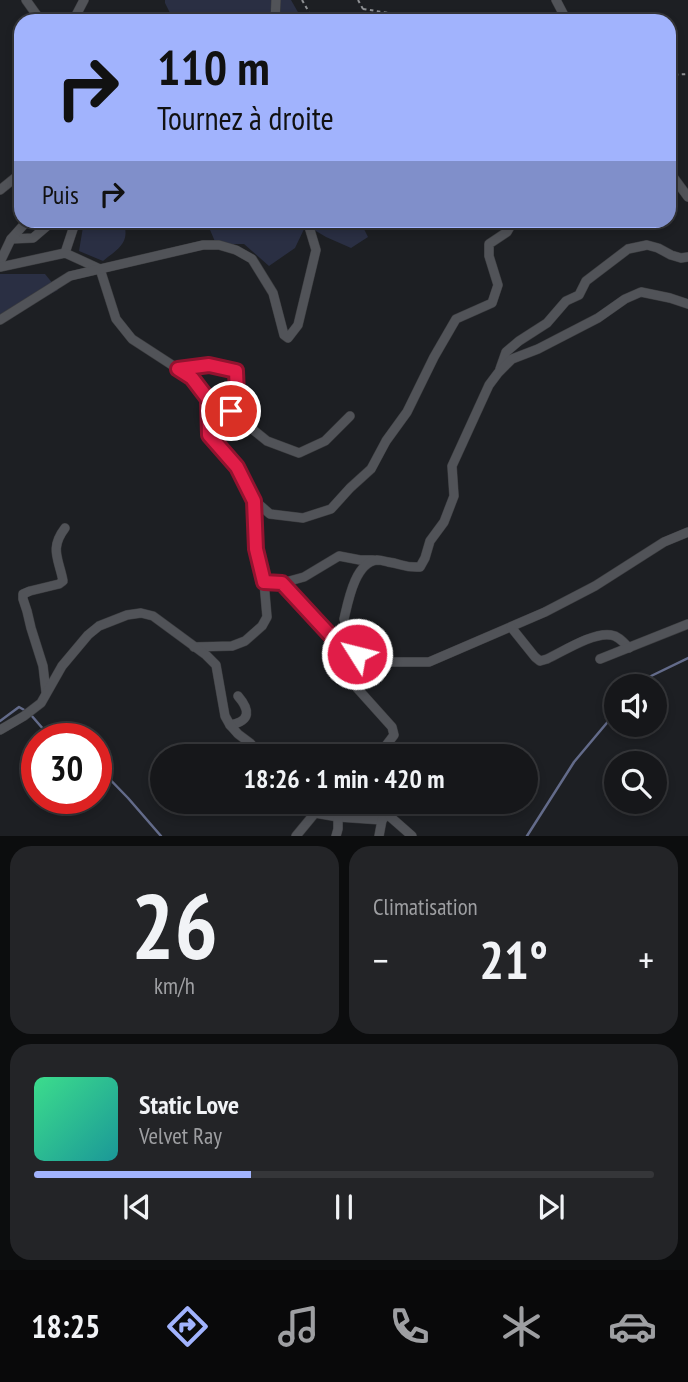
<!DOCTYPE html>
<html lang="fr">
<head>
<meta charset="utf-8">
<style>
	body { margin:0; font-family:"PT Sans Narrow",sans-serif; background:#232427; color:#f1f3f6; height:100vh; display:flex; flex-direction:column; font-size:26px; white-space:nowrap }
	* { box-sizing:border-box; margin:0 }
	p { font-size:23px; color:#9e9fa2 }
	.icon { flex:none; width:38px; height:38px; fill:none; stroke:currentColor; stroke-width:2; stroke-linecap:round; stroke-linejoin:round }
	.map { position:relative; height:836px; overflow:hidden }
	.sheet { display:flex; flex-direction:column; gap:10px; padding:10px; background:#0c0d0e; flex:1 }
	.sheet>* { flex:none }
	.banner { position:absolute; left:14px; top:14px; width:662px; height:214px; border-radius:21px; box-shadow:0 4px 10px #0003,0 0 0 2px #353639; background:#a1b3fd; color:#111; overflow:hidden }
	.buttons { position:absolute; left:604px; top:674px; display:grid; gap:14px }
	.buttons a { display:grid; place-items:center; width:63px; height:63px; border-radius:50%; background:#16171a; box-shadow:0 4px 10px #0003,0 0 0 2px #353639; font-size:35px }
	.speed { position:absolute; left:21px; top:723px; display:flex; gap:14px; font-size:35px; font-weight:700; text-align:center }
	.speed>* { display:grid; place-content:center; width:91px; height:91px; border-radius:50%; background:#16171a; box-shadow:0 4px 10px #0003,0 0 0 2px #353639; line-height:1 }
	.speed .limit { border:10px solid #d22; background:#fff; color:#111 }
	.pin { position:absolute; display:grid; place-items:center; width:60px; height:60px; color:#fff; margin:-30px; border:4px solid #fff; border-radius:50%; box-shadow:0 2px 7px #0007 }
	.me { position:absolute; width:77px; margin:-38px; rotate:306deg; stroke-linejoin:round; filter:drop-shadow(0 0 5px #0008) }
	.turn { display:flex; align-items:center; gap:24px; height:147px; padding:0 28px; font-size:32px }
	.turn .icon { width:91px; height:91px; stroke-width:2.5 }
	.turn b { display:block; font-size:49px; line-height:60px }
	.then { display:flex; align-items:center; height:66px; padding:0 28px; background:#0003; gap:14px; font-size:26px }
	.big { font-size:52px; font-weight:800; line-height:1.1 }
	.sheet .tile { flex:1; display:flex; flex-direction:column; justify-content:center; gap:10px; min-width:0; padding:0 24px; border-radius:21px; background:#232427 }
	.sheet .dial { align-items:center; gap:0 }
	.dial b { font-size:91px; line-height:1 }
	.song { display:flex; align-items:center; gap:21px }
	.cover { width:84px; height:84px; border-radius:10px; background:linear-gradient(135deg,hsl(150 70% 55%),hsl(180 70% 35%)) }
	.played { height:7px; border-radius:4px; background:linear-gradient(90deg,#a1b3fd 35%,#353639 35%) }
	.keys { display:flex; justify-content:space-around; direction:ltr }
	.heat { display:flex; justify-content:space-between; align-items:center; font-size:38px; direction:ltr }
	.sheet .tiles { flex:1; display:grid; gap:10px; grid-template-columns:1fr 1fr }
	.tile:last-child { grid-column:span 2 }
	.trip { position:absolute; left:150px; top:744px; width:388px; height:70px; border-radius:35px; background:#16171a; box-shadow:0 4px 10px #0003,0 0 0 2px #353639; font-weight:800; line-height:70px; text-align:center }
	.menu { display:flex; height:112px; justify-content:space-around; align-items:center; background:#09090a; color:#9e9fa2 }
	.menu .icon { width:49px; height:49px }
	.menu .active { color:#a1b3fd }
	.menu b { font-size:32px; color:#f1f3f6 }
	.map>svg:first-child { display:block }
</style>
</head>
<body>
<div class="map">
<svg width="688" height="836" viewBox="0 0 688 836">
	<rect width="100%" height="100%" fill="#1d1f23"/>
	<!-- green -->
	<g fill="#2a2f43">
		<polygon points="165,0 291,0 303,21 174,21 165,3"/>
		<polygon points="210,220 360,221 368,237 351,248 326,237 306,225 295,248 269,266 244,244 216,244 208,225"/>
		<path d="M 84,221 L 123,221 C 131,242 119,248 103,261 L 79,251 Z"/>
		<polygon points="0,274 45,274 58,290 0,321"/>
	</g>
	<g fill="none" stroke-linecap="round" stroke-linejoin="round">
		<!-- stream -->
		<g stroke="#636b8a" stroke-width="2.5">
			<polyline points="640,686 649,677 688,658"/>
			<polyline points="31,715 51,738"/>
			<polyline points="0,721 19,707 26,711"/>
			<polyline points="96,765 128,798 161,836"/>
			<polyline points="527,836 574,762 616,712"/>
		</g>
	</g>
	<!-- building -->
	<polygon fill="#969fc1" points="356,802 372,802 380,809 377,813 367,812"/>
	<g fill="none" stroke-linecap="round" stroke-linejoin="round">
		<defs>
			<g id="minor">
				<polyline points="26,0 41,21"/>
				<polyline points="556,0 567,21"/>
				<polyline points="73,21 84,0"/>
				<polyline points="275,21 276,0"/>
				<polyline points="668,170 688,197"/>
				<polyline points="0,190 21,173"/>
				<polyline points="11,239 33,238 54,220"/>
				<polyline points="65,253 76,220"/>
				<polyline points="0,262 11,239 28,220"/>
				<polyline points="0,267 65,253 100,269 116,319 132,339 192,378 208,399 209,435 237,467 255,501 270,514 303,518 331,509 350,488 371,469 386,441 407,412 434,357 456,319 492,303 498,285 489,256 489,244 507,232 514,220"/>
				<polyline points="0,320 70,276 203,245 219,245 236,250 252,259 273,293 284,335 288,338 298,325 316,250 307,220"/>
				<polyline points="178,369 209,364 236,371 237,395 231,412 267,441 299,453 325,441 350,416"/>
				<polyline points="500,369 506,352 519,341 547,323 566,301 579,295 586,281 628,249 647,245 658,248 671,255 681,258 688,257"/>
				<polyline points="255,501 256,549 264,582 282,583 304,577 339,556 360,560 373,560"/>
				<polyline points="282,583 331,636 368,662 429,662 545,612 595,586 664,542 688,532"/>
				<path d="M 511,627 L 535,657 L 540,661 L 547,659 C 564,651 593,632 611,635 C 619,636 624,643 629,648"/>
				<polyline points="194,647 232,646 245,641 262,626 267,617 264,582"/>
				<polyline points="600,659 688,624"/>
				<path d="M 46,692 L 43,666 L 31,628 L 27,611 L 23,599 L 23,594 L 30,591 L 59,584 L 63,581 C 59,559 49,549 65,528"/>
				<path d="M 230,725 C 251,721 250,710 238,696"/>
				<polyline points="0,730 24,716 41,703 62,666 88,635 99,626 127,615 141,613 153,616 206,655 216,665 225,716 230,725 238,734 250,743 262,756"/>
				<path d="M 378,756 L 394,735 L 392,727 L 348,678 L 347,671 C 364,654 352,638 344,619 C 348,602 355,562 377,560 C 381,560 384,561 388,562 C 402,564 405,568 420,567 L 425,558 L 430,541 L 444,522 L 454,496 L 452,466 L 489,385 L 498,373 L 512,359 L 538,349 L 598,318 L 625,299 L 641,292 L 670,298 L 688,304"/>
				<polyline points="305,802 315,813 338,817 382,820 387,814 412,836"/>
				<polyline points="296,836 315,813 331,802"/>
				<polyline points="336,836 338,829 338,817"/>
				<polyline points="379,836 382,820"/>
			</g>
		</defs>
		<!-- minor casing -->
		<use href="#minor" stroke="#3b3c3f" stroke-width="10"/>
		<!-- path -->
		<g stroke="#8e9093" stroke-width="2" stroke-dasharray="3.5 3.5" stroke-linecap="butt">
			<polyline points="302,0 314,21"/>
			<polyline points="358,0 363,9 366,21"/>
			<polyline points="363,9 389,13 405,21"/>
			<polyline points="668,76 670,75 688,74"/>
		</g>
		<!-- minor -->
		<use href="#minor" stroke="#515358" stroke-width="9"/>
	</g>
	<g fill="none" stroke-linecap="round" stroke-linejoin="round">
		<defs>
			<polyline id="route" points="231,411 237,395 236,371 209,365 178,369 192,378 208,399 209,435 237,467 254,501 256,549 264,582 282,583 331,636 357,654"/>
		</defs>
		<!-- route casing -->
		<use href="#route" stroke="#92132f" stroke-width="18"/>
		<!-- route -->
		<use href="#route" stroke="#e11d48" stroke-width="12"/>
	</g>
</svg>
<div class="buttons">
<a><svg class="icon" aria-label="sound" viewBox="0 0 24 24"><path d="M4 9h4l5-4v14l-5-4H4zM17 9q2 3 0 6"/></svg></a>
<a><svg class="icon" aria-label="search" viewBox="0 0 24 24"><circle cx="10" cy="10" r="6"/><path d="M15 15l6 6"/></svg></a>
</div>
<div class="speed"><div class="limit">30</div></div>
<div class="pin" style="left:231px;top:411px;background:#d93025"><svg class="icon" aria-label="arrive" viewBox="0 0 24 24"><path d="M6 21V4h12l-3 4 3 4H6"/></svg></div>
<svg class="me" style="left:357px;top:654px" viewBox="-20 -20 40 40"><circle r="17" fill="#e11d48" stroke="#fff" stroke-width="3"/><path d="M0-11L8 9 0 5-8 9z" fill="#fff"/></svg>
<div class="trip">18:26 · 1 min · 420 m</div>
<div class="banner">
<div class="turn"><svg class="icon" aria-label="right" viewBox="0 0 24 24"><path d="M7 20v-9h11M14 6l5 5-5 5"/></svg><div><b>110 m</b>Tournez à droite</div></div>
<div class="then">Puis<svg class="icon" aria-label="right" viewBox="0 0 24 24"><path d="M7 20v-9h11M14 6l5 5-5 5"/></svg></div>
</div>
</div>
<section class="sheet">
<div class="tiles">
<div class="tile dial"><b>26</b><p>km/h</p></div>
<div class="tile"><p>Climatisation</p>
<div class="heat"><a>−</a><b class="big">21°</b><a>+</a></div>
</div>
<div class="tile">
<div class="song"><i class="cover"></i><div><b>Static Love</b><p>Velvet Ray</p></div></div>
<div class="played"></div>
<div class="keys"><svg class="icon" aria-label="previous" viewBox="0 0 24 24"><path d="M18 5L8 12l10 7zM5 5v14"/></svg><svg class="icon" aria-label="pause" viewBox="0 0 24 24"><path d="M8 5v14M16 5v14"/></svg><svg class="icon" aria-label="next" viewBox="0 0 24 24"><path d="M6 5l10 7-10 7zM19 5v14"/></svg></div>
</div>
</div>
</section>
<nav class="menu">
<b>18:25</b>
<svg class="icon active" aria-label="directions" viewBox="0 0 24 24"><path d="M12 3l9 9-9 9-9-9zM9 14v-3h6M13 9l2 2-2 2"/></svg>
<svg class="icon" aria-label="music" viewBox="0 0 24 24"><path d="M9 18V5l10-2v13"/><circle cx="6" cy="18" r="3"/><circle cx="16" cy="16" r="3"/></svg>
<svg class="icon" aria-label="phone" viewBox="0 0 24 24"><path d="M5 4h4l2 5-3 2q2 4 5 5l2-3 5 2v4C11 20 4 13 5 4z"/></svg>
<svg class="icon" aria-label="climate" viewBox="0 0 24 24"><path d="M12 3v18M4 7l16 10M4 17L20 7"/></svg>
<svg class="icon" aria-label="car" viewBox="0 0 24 24"><path d="M5 17H2v-5l4-1 3-4h7l3 4 3 1v5h-3M9 17h6M6 11h13"/><circle cx="7" cy="17" r="2"/><circle cx="17" cy="17" r="2"/></svg>
</nav>
</body>
</html>
